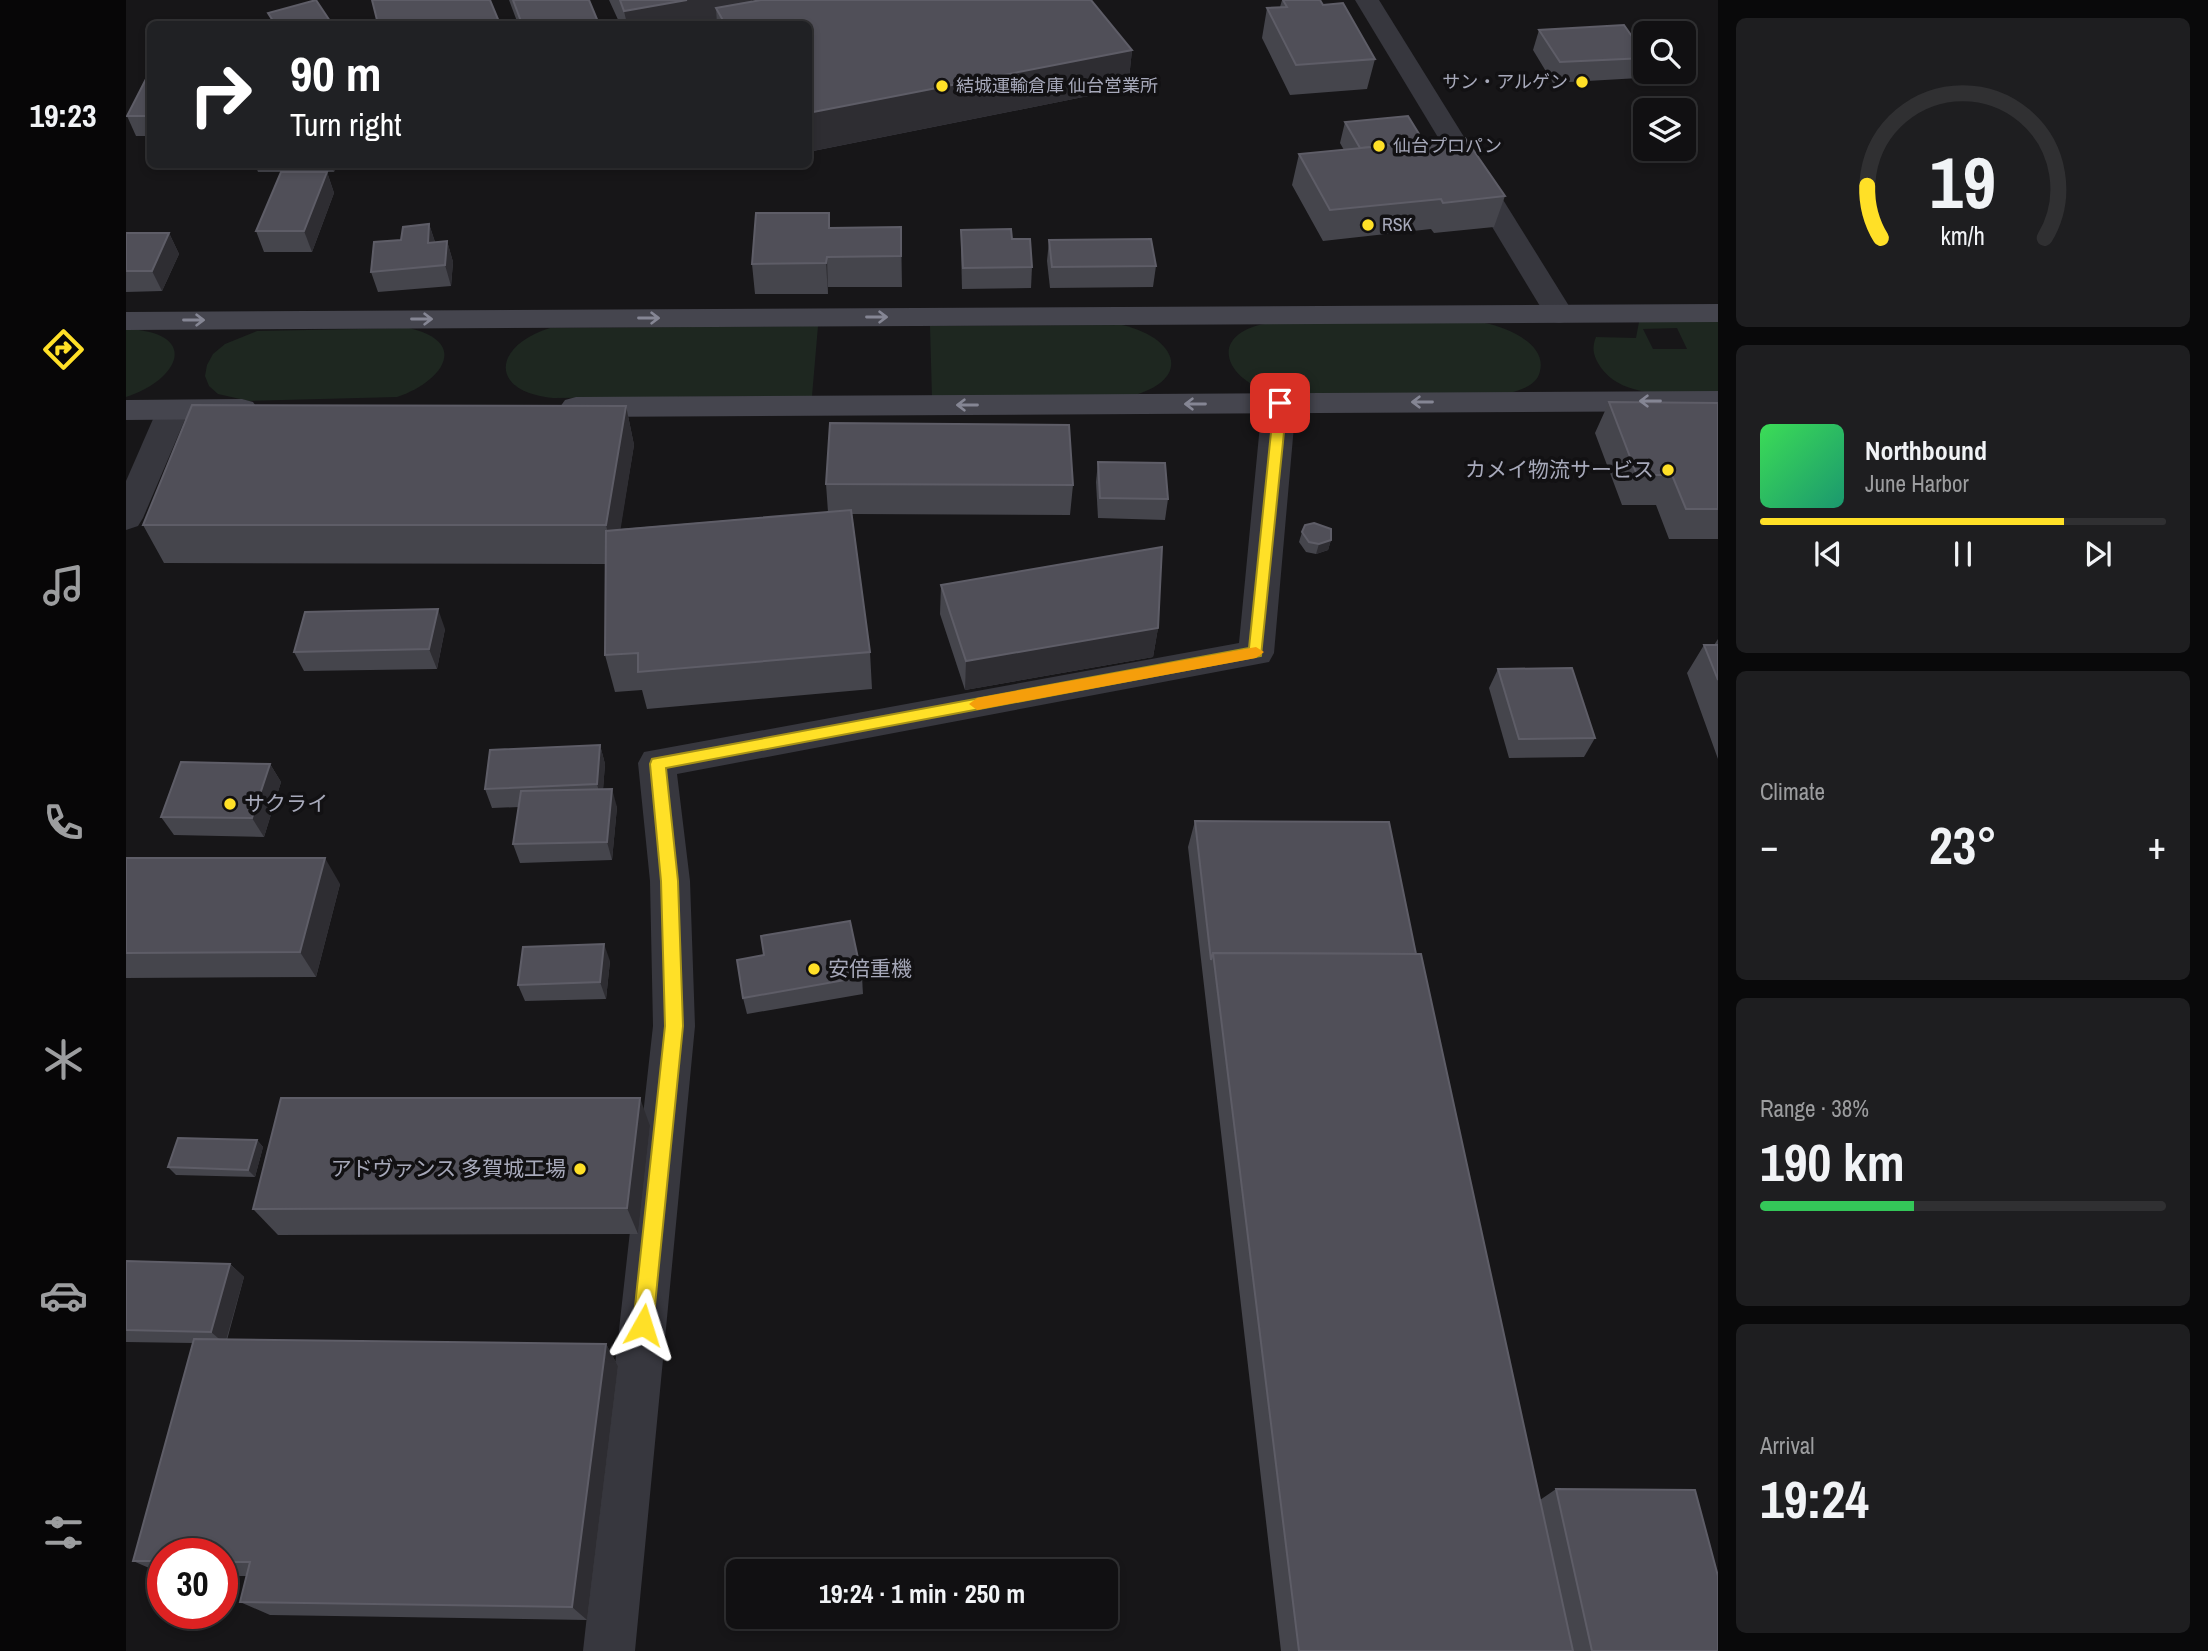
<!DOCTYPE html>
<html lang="en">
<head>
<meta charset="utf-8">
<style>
	body { margin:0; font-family:"Archivo Narrow","Noto Sans JP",sans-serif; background:#1e1e20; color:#f1f3f6; height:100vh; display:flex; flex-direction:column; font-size:26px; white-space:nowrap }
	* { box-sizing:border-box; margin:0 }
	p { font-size:23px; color:#9c9d9f }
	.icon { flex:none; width:38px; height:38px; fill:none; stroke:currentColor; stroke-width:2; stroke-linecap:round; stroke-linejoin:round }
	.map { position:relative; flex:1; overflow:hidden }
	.sheet { display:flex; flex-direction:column; gap:18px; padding:18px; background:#09090a; width:490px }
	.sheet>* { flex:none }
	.banner { position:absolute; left:21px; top:21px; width:665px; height:147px; border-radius:10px; box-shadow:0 4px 10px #0003,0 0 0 2px #303032; background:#202124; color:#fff; overflow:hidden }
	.tools { position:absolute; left:1507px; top:21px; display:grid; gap:14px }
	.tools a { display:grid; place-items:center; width:63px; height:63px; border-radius:10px; background:#111012; box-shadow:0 4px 10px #0003,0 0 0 2px #303032; font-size:35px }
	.speed { position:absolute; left:21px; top:1538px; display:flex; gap:14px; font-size:35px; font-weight:700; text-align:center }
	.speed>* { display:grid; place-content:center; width:91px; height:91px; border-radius:50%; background:#111012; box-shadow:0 4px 10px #0003,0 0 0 2px #303032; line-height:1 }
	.speed .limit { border:10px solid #d22; background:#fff; color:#111 }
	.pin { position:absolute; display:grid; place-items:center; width:60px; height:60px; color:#fff; margin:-30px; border-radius:14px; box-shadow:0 4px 10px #0006 }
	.me { position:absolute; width:77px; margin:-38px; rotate:6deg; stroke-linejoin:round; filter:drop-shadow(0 0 5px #0008) }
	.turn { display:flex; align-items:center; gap:24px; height:147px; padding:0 28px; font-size:32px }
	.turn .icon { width:91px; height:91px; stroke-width:2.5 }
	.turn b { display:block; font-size:49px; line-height:60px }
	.big { font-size:52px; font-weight:700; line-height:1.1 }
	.sheet .widget { flex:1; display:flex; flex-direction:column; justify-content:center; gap:10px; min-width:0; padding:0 24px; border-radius:10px; background:#1e1e20 }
	.sheet .dial { align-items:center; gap:0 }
	.dial svg { height:182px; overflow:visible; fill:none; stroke:#303032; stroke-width:7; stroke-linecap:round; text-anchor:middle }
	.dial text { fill:#f1f3f6; stroke:none }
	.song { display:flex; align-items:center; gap:21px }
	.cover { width:84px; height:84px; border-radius:10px; background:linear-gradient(135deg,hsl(130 70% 55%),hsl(160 70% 35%)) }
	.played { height:7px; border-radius:4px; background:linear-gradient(90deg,#ffe027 75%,#303032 75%) }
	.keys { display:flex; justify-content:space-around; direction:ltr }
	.heat { display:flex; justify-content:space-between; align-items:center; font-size:38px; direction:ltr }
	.charge { height:10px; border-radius:5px; background:linear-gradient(90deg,#34c759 38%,#303032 0) }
	.trip { position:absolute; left:600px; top:1559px; width:392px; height:70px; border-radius:10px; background:#111012; box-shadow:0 4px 10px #0003,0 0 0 2px #303032; font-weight:700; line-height:70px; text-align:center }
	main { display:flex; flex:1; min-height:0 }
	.tab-bar { display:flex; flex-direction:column; width:126px; justify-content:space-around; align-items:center; background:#070607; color:#9c9d9f }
	.tab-bar .icon { width:49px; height:49px }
	.tab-bar .on { color:#ffe027 }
	.tab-bar b { font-size:32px; color:#f1f3f6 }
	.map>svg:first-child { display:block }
</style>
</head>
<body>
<main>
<nav class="tab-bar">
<b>19:23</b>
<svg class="icon on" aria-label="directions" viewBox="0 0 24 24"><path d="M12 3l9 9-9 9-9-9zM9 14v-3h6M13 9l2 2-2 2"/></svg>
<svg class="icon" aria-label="music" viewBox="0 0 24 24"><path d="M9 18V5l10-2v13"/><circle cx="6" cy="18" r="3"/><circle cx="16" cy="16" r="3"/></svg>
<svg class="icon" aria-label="phone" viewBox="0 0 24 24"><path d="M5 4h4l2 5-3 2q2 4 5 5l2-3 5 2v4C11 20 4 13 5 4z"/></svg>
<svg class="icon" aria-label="climate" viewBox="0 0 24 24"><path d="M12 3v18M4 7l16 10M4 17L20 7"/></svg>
<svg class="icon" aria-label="car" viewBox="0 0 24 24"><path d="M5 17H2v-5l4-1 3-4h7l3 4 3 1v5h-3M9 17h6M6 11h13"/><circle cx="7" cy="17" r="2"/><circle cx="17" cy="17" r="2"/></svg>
<svg class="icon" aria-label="filters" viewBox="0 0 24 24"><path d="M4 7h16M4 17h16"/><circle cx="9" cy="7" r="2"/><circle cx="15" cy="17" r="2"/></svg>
</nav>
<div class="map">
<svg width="1592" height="1651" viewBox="0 0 1592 1651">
	<rect width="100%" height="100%" fill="#171618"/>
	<!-- green -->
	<g fill="#1e2720" fill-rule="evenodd">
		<path d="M 1513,322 L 1592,322 L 1592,394 C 1554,393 1494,402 1472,363 C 1467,354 1466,347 1470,337 L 1510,338 ZM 1551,328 L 1561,349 L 1527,349 L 1517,329 Z"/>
		<path d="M 1143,323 C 1192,323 1240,323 1289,323 C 1311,323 1337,319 1359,323 C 1379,327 1421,343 1414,371 C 1411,386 1394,390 1381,394 L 1147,393 C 1097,379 1081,333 1143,323 Z"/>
		<path d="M 996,325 C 1049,337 1069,378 1006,396 L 806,398 L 804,326 Z"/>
		<path d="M 692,326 L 686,396 L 427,398 C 363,392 366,346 424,328 Z"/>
		<path d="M 283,328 C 346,343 314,383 271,397 L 123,401 L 92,394 L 83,386 L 79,376 L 81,365 L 87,354 L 99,344 L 131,331 Z"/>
		<path d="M 0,329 C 74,332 55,379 0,397 Z"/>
	</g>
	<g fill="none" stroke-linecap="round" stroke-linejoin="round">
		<!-- street -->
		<g fill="#37373e" fill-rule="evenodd">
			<polygon points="1229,0 1253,0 1448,314 1443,321 1433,323 1423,321"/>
			<polygon points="1154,393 1165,396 1170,403 1148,653 1143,662 551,774 564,881 569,1026 509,1651 457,1651 527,1026 524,881 512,763 518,752 1113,643 1134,425 1138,403 1143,396"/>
			<polygon points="47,400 58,403 63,410 17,518 12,526 0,530 0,481 31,410 36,403"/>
		</g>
		<!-- secondary -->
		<g fill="#45454e" fill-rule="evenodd">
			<polygon points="1592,304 1592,322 0,330 0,312"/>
			<polygon points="1592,391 1592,411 450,417 439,414 434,407 439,400 450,397"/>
			<polygon points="116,399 127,402 132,409 127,416 116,419 0,420 0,400"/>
		</g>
	</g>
	<!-- wall -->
	<g fill="#45454c">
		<polygon points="383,0 463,0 473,24 392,24"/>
		<polygon points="483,0 626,0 626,2 1006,50 1002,88 682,152 682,24 494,24"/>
		<polygon points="1156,0 1194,0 1197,5 1249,59 1241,89 1164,95 1136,38 1141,8 1154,7"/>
		<polygon points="1413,30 1519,55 1519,62 1513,78 1427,83 1407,50"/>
		<polygon points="24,75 24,136 10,136 1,116"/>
		<polygon points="1219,122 1298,142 1379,196 1368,227 1308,233 1305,229 1197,241 1166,185 1173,154 1218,150 1214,143"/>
		<polygon points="129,164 211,164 208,172 160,172 201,172 208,193 186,252 138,252 130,231 155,172 132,172"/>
		<polygon points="703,213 704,228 775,227 776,287 702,287 702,294 629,294 626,264"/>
		<polygon points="303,224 309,242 321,241 327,262 325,286 252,292 245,272 275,240"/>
		<polygon points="835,230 886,239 906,267 905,288 836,289 835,250"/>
		<polygon points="0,233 43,233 53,254 36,291 0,292"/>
		<polygon points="923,240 1030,266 1027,287 924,288 921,261"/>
		<polygon points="1483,402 1592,403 1592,539 1543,539 1530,505 1496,505 1469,433"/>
		<polygon points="500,406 508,445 494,529 702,512 700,484 947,485 944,515 726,514 744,652 746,689 521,709 516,690 489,692 479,655 480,564 38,563 17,525"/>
		<polygon points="972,462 1042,499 1039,520 972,518 970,482"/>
		<polygon points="1176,532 1205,540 1202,550 1190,554 1180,552 1173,542"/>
		<polygon points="815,585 1032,628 1027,657 839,690 814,614"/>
		<polygon points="319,629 311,669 178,671 168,652"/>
		<polygon points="1592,639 1592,759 1561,673 1578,645 1588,645"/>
		<polygon points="1372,669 1469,738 1458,757 1383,758 1363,688"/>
		<polygon points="474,745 479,764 477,789 491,807 486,860 394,863 387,844 393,807 366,808 359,789"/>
		<polygon points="144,764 155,782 138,837 48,835 35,817"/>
		<polygon points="1069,821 1290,954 1414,1500 1430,1489 1592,1651 1155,1651 1062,847"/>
		<polygon points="0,858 214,884 190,977 0,978"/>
		<polygon points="484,961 480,999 399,1001 392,985"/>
		<polygon points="736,977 737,994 621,1014 617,998"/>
		<polygon points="524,1126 512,1234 152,1235 127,1209"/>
		<polygon points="131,1140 137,1147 129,1177 50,1175 42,1167"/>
		<polygon points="0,1261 104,1264 118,1277 101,1340 480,1344 492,1366 461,1620 144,1615 114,1602 121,1576 96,1576 96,1554 37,1554 37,1574 7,1561 67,1343 0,1342"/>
	</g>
	<!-- shaded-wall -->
	<g fill="#2e2d32">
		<polygon points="561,0 626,0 628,24 590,8 591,24 501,24 498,11"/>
		<polygon points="1006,50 1002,88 682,152 682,113"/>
		<polygon points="206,164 211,164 208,172"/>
		<polygon points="201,172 208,193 186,252 178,231"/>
		<polygon points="303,224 310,245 302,243"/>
		<polygon points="43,233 53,254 36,291 26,271"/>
		<polygon points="321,241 327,262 325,286 319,265"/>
		<polygon points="701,257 702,287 702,294 700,263"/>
		<polygon points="500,406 508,445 489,564 480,525"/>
		<polygon points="1205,540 1202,550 1190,554 1193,544"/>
		<polygon points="312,609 319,629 311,669 303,649"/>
		<polygon points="1032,628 1027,657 839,690 840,661"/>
		<polygon points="474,745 479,764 476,803 471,784"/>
		<polygon points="144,764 155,782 138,837 126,818"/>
		<polygon points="486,789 491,807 486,860 481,842"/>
		<polygon points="199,858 214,884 190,977 174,952"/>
		<polygon points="478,944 484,961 480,999 474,982"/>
		<polygon points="514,1098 524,1126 512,1234 501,1208"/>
		<polygon points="131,1140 137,1147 129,1177 122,1170"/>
		<polygon points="104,1264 118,1277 99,1344 85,1332"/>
		<polygon points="480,1344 492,1366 461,1620 446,1607"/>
	</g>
	<!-- building -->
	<g fill="#504f58" stroke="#5e5d67" stroke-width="2">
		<polygon points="190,0 206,24 149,24 142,13"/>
		<polygon points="246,0 364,0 374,24 252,24"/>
		<polygon points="387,0 463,0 473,24 396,24"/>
		<polygon points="494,0 561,0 498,11"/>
		<polygon points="635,0 965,0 1006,50 682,113 682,24 599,24 590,8"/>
		<polygon points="1157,0 1194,0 1197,5 1217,3 1249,59 1170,65 1141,8 1161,7"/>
		<polygon points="1498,25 1519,55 1519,58 1434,62 1413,30"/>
		<polygon points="22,75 24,75 24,116 1,116"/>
		<polygon points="1282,116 1298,142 1234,148 1219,122"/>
		<polygon points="1339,138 1379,196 1317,203 1315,199 1204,210 1173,154"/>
		<polygon points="155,172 201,172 178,231 130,231"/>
		<polygon points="630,213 703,213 703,228 775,227 775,256 701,257 700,263 626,264"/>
		<polygon points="303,224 302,243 321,241 319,265 245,272 248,242 275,240 277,227"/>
		<polygon points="885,229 886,239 904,239 906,267 837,268 835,230"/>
		<polygon points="0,233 43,233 26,271 0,271"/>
		<polygon points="1025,239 1030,266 926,267 923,240"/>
		<polygon points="1483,402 1592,403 1592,509 1560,509 1546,475 1511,475"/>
		<polygon points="66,405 500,406 480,525 17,525"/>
		<polygon points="704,423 943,425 947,485 700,484"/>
		<polygon points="972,462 1039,463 1042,499 974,498"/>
		<polygon points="725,510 744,652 512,672 512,653 479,655 480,531"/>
		<polygon points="1188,523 1205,529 1205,540 1193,544 1183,542 1176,532 1179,525"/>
		<polygon points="1036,547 1032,628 840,661 815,585"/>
		<polygon points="312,609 303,649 168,652 179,612"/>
		<polygon points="1578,645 1592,645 1592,680"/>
		<polygon points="1446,668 1469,738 1393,739 1372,669"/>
		<polygon points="474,745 471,784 359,789 364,750"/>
		<polygon points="55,762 144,764 126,818 35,817"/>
		<polygon points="486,789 481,842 387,844 395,791"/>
		<polygon points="1069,821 1263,822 1290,954 1087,953 1085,960"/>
		<polygon points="0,858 199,858 174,952 0,953"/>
		<polygon points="724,921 736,977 617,998 611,960 638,955 635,936"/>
		<polygon points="478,944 474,982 392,985 397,947"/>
		<polygon points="1087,953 1295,954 1447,1651 1173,1651"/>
		<polygon points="155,1098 514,1098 501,1208 127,1209"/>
		<polygon points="52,1138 131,1140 122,1170 42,1167"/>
		<polygon points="0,1261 104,1264 85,1332 0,1330"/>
		<polygon points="68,1339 480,1344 446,1607 114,1602 124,1562 96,1562 96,1554 37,1554 37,1561 7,1561"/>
		<polygon points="1430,1489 1569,1490 1592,1576 1592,1651 1466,1651"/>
	</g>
	<!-- one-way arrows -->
	<defs><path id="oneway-shaft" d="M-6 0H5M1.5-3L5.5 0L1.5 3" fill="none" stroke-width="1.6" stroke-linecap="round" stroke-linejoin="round" transform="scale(1.75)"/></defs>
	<g stroke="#858694">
		<use href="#oneway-shaft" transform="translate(751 317)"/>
		<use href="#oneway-shaft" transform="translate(523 318)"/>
		<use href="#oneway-shaft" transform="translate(296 319)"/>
		<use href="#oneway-shaft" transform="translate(68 320)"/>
		<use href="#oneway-shaft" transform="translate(1524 401) rotate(180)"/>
		<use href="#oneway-shaft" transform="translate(1296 402) rotate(180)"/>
		<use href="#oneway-shaft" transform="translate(1069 404) rotate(180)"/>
		<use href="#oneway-shaft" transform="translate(841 405) rotate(180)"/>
	</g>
	<!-- route -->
	<polygon fill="#ffe027" stroke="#a69219" stroke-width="2" points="1154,399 1161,403 1135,656 540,768 552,881 557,1026 527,1325 524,1332 517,1335 510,1332 507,1325 539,1026 535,881 524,764 526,759 1123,648 1148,403"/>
	<!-- slow -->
	<polygon fill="#f59e0b" points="1130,647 1138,652 1130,658 851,710 843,704 851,698"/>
	<!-- markers -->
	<g fill="#ffe027" stroke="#121113" stroke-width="2.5">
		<circle cx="1456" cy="82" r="7"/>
		<circle cx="816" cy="86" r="7"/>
		<circle cx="1253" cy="146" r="7"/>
		<circle cx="1242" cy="225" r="7"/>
		<circle cx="1542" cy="470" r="7"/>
		<circle cx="104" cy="804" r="7"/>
		<circle cx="688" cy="969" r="7"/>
		<circle cx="454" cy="1169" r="7"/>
	</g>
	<g text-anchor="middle" stroke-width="7" stroke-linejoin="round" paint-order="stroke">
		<!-- far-poi labels -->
		<g font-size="18" fill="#a7a9ba" stroke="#121113" text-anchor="start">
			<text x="1442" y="88" text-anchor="end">サン・アルゲン</text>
			<text x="830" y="92">結城運輸倉庫 仙台営業所</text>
			<text x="1267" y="152">仙台プロパン</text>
			<text x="1256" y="231">RSK</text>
		</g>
		<!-- poi labels -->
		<g font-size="21" fill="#a7a9ba" stroke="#121113" text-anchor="end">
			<text x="1528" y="477">カメイ物流サービス</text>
			<text x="118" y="811" text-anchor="start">サクライ</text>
			<text x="702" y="976" text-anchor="start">安倍重機</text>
			<text x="440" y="1176">アドヴァンス 多賀城工場</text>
		</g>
	</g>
</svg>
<div class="tools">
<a><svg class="icon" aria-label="search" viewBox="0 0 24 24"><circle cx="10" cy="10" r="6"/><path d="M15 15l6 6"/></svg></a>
<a><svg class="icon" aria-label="layers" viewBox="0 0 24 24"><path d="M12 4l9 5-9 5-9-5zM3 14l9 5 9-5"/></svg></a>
</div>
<div class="speed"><div class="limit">30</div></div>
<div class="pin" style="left:1154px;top:403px;background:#d93025"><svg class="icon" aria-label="arrive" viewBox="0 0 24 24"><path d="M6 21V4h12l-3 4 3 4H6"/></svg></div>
<svg class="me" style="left:517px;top:1325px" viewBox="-20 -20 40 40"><path d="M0-17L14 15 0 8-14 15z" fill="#ffe027" stroke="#fff" stroke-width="4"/></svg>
<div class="trip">19:24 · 1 min · 250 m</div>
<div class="banner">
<div class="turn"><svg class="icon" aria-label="right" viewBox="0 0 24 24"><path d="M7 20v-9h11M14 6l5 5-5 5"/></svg><div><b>90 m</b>Turn right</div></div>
</div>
</div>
<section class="sheet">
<div class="widget dial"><svg viewBox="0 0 100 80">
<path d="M14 69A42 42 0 1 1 86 69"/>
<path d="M14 69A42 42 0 0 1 8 46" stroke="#ffe027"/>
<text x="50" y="56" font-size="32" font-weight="700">19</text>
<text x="50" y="72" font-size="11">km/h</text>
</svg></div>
<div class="widget">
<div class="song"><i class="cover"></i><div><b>Northbound</b><p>June Harbor</p></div></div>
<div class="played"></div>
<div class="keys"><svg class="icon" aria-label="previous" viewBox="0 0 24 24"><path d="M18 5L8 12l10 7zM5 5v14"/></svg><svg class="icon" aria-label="pause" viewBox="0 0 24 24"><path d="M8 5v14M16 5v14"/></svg><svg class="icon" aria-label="next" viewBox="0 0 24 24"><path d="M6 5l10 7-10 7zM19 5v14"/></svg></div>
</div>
<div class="widget"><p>Climate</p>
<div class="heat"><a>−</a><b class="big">23°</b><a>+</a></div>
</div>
<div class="widget"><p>Range · 38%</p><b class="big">190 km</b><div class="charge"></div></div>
<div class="widget"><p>Arrival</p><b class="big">19:24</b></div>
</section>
</main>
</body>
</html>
